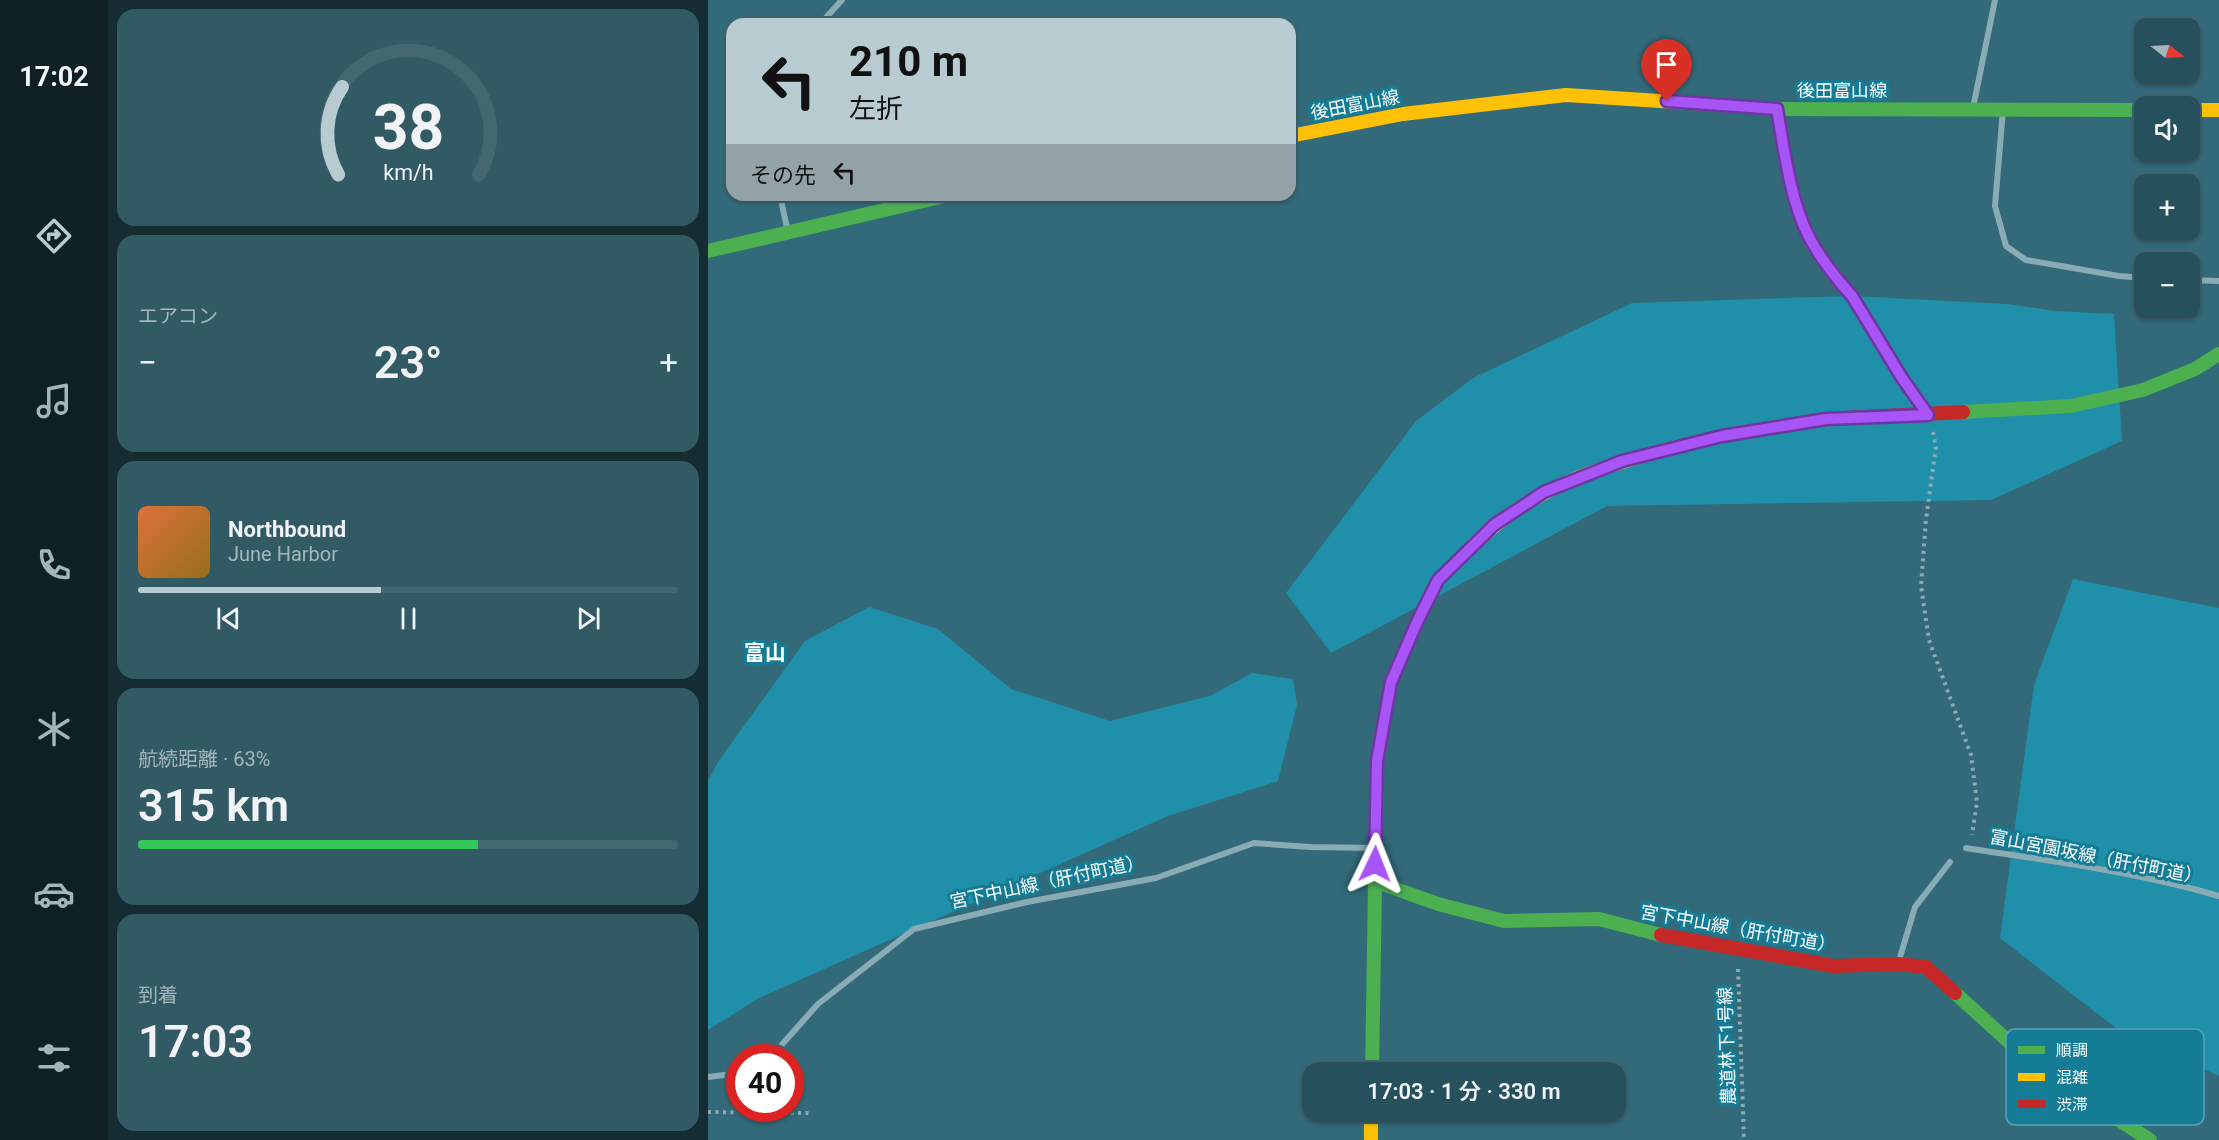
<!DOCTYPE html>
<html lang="ja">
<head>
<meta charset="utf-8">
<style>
	body { margin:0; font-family:Roboto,"Noto Sans JP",sans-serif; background:#325a64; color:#f1f3f6; height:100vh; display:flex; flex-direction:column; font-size:22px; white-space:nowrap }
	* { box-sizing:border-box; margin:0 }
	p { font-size:20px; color:#a4b5bb }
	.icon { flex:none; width:33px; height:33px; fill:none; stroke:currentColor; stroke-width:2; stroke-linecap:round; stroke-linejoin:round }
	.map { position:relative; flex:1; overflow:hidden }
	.sheet { display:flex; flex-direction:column; gap:9px; padding:9px; background:#152c32; width:600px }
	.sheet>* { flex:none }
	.banner { position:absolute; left:18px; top:18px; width:570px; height:183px; border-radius:18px; box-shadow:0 2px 4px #0004,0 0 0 2px #426771; background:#b7cbd0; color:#111; overflow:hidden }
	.needle { width:39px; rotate:108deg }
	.fabs { position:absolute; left:1426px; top:18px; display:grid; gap:12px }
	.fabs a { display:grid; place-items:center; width:66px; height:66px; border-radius:12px; background:#26505b; box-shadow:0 2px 4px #0004,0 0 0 2px #426771; font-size:30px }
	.speed { position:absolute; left:18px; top:1044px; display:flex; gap:12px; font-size:30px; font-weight:700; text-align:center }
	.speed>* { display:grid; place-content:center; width:78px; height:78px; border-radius:50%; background:#26505b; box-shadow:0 2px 4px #0004,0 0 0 2px #426771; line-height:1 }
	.speed .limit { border:9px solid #d22; background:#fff; color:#111 }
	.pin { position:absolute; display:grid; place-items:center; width:51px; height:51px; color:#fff; margin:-62px -26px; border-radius:50% 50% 50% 0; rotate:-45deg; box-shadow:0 0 6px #0007 }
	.pin .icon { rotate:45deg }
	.me { position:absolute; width:66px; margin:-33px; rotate:2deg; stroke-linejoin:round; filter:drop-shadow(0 0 4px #0008) }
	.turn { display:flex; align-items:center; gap:21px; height:126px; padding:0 24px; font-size:27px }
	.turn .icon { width:78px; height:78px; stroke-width:2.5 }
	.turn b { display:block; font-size:42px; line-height:51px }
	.then { display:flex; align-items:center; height:57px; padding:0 24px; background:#0003; gap:12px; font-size:22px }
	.big { font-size:45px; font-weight:600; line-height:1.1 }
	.sheet .tile { flex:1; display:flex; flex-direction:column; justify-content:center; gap:9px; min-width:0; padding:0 21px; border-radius:18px; background:#325a64 }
	.sheet .dial { align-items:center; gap:0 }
	.dial svg { height:156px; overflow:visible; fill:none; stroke:#426771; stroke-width:7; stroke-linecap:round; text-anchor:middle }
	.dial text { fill:#f1f3f6; stroke:none }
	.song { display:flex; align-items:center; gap:18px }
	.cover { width:72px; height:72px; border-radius:9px; background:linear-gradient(135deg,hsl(20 70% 55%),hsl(40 70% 35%)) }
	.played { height:6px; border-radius:3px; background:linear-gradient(90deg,#b7cbd0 45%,#426771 45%) }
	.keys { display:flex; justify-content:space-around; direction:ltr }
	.heat { display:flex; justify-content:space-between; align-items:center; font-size:33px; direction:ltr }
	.charge { height:9px; border-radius:4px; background:linear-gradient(90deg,#34c759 63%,#426771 0) }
	.trip { position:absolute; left:594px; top:1062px; width:324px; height:60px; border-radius:18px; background:#26505b; box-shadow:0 2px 4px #0004,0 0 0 2px #426771; font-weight:600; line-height:60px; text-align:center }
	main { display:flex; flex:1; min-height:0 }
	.dock { display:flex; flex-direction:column; width:108px; justify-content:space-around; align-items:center; background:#0f2024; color:#a4b5bb }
	.dock .icon { width:42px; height:42px }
	.dock .current { color:#b7cbd0 }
	.dock b { font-size:27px; color:#f1f3f6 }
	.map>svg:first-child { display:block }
</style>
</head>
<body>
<main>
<nav class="dock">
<b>17:02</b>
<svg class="icon current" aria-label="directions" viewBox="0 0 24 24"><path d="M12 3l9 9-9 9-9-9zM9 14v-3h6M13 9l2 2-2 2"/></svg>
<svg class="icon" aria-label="music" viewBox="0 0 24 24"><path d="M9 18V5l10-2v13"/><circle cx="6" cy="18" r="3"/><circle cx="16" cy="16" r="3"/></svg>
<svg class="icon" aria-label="phone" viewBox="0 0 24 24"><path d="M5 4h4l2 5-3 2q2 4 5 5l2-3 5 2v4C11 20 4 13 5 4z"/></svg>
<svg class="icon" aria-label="climate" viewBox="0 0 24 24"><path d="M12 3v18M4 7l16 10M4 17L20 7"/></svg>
<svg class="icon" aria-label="car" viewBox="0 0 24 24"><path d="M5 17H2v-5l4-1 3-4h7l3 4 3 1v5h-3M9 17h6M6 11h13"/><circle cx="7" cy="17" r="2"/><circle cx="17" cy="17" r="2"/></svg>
<svg class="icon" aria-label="filters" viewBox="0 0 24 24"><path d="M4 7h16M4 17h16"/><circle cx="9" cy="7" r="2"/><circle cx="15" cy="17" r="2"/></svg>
</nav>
<section class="sheet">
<div class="tile dial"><svg viewBox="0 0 100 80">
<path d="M14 69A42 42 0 1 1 86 69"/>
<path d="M14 69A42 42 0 0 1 16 24" stroke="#b7cbd0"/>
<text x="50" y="56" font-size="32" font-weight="700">38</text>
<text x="50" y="72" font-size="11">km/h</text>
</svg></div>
<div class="tile"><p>エアコン</p>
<div class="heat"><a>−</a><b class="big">23°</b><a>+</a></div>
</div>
<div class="tile">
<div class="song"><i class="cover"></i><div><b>Northbound</b><p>June Harbor</p></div></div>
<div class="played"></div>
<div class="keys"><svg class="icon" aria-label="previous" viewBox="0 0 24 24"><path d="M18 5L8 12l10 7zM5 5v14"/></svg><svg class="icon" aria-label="pause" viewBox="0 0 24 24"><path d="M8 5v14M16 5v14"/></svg><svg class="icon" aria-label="next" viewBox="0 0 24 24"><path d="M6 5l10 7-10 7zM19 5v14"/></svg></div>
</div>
<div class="tile"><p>航続距離 · 63%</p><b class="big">315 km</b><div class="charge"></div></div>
<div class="tile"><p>到着</p><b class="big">17:03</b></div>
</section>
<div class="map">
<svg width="1511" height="1140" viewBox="0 0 1511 1140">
	<rect width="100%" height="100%" fill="#326a79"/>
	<!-- green -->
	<g fill="#208fa9">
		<polygon points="1144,296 1299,304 1348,311 1406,314 1414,441 1283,500 899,506 623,653 578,593 708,421 765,378 924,303"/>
		<polygon points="1365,579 1511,608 1511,1076 1409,1029 1292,938 1326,685"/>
		<polygon points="161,607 230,629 303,689 402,721 502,696 544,673 585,679 589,705 570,781 460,816 51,998 0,1030 0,781 10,762 97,641"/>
	</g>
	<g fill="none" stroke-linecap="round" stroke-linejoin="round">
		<!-- path -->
		<g stroke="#89abb4" stroke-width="4" stroke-dasharray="3 4.5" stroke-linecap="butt">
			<polyline points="1225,432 1228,447 1218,519 1213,586 1221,640 1263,755 1269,802 1264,835"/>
			<polyline points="1030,969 1036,1140"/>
			<polyline points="0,1112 102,1113"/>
		</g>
		<!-- street -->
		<g stroke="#89abb4" stroke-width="6">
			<polyline points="112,24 134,0"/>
			<polyline points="1265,108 1287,0"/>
			<polyline points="1295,109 1287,206 1298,246 1318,260 1411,276 1437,278"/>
			<path d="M 1069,110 C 1076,150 1082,199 1100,236 C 1111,257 1128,279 1144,296 L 1194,378 L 1219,413"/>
			<polyline points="72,195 80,233"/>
			<polyline points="1482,280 1511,281"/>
			<path d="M 1258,848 C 1342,861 1430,872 1511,896"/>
			<polyline points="1190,964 1207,907 1242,862"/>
			<polyline points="62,1058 110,1004 206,929 319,902 448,878 546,843 602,847 666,848"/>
			<polyline points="0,1077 32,1073"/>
		</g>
		<!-- fast -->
		<g stroke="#4caf50" stroke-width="14">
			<polyline points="984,103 1069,109 1437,110"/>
			<polyline points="0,251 241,195"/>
			<polyline points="1255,412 1363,406 1435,390 1487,369 1511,354"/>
			<polyline points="666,881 730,904 796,921 891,919 953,935"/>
			<polyline points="1247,993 1331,1069 1442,1140"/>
			<polyline points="664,1072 669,762"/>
		</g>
		<!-- slow -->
		<g stroke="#ffc107" stroke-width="14">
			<polyline points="1482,110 1511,110"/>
			<polyline points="582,136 695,114 858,95 984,103"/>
			<path d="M 764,546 C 824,487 893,466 972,446"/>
			<polyline points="663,1112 663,1140"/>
		</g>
		<!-- jam -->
		<g stroke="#c62828" stroke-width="14">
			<polyline points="972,446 1014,436 1118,419 1255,412"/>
			<polyline points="669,762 683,682 710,620 730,580 764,546"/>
			<polyline points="953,935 1125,966 1190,964 1218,967 1247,993"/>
		</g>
	</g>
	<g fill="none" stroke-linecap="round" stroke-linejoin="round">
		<defs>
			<path id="route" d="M 667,864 L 669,761 L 683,682 L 710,620 L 730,580 L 786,525 L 836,492 L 894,469 L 914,461 L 1014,436 L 1118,419 L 1220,415 L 1194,378 L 1144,296 C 1129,280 1110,255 1100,235 C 1082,199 1076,149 1069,109 L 959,101"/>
		</defs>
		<!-- route casing -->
		<use href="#route" stroke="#6d37a1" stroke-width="15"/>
		<!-- route -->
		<use href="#route" stroke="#a855f7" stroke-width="10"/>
	</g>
	<g text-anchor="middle" stroke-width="6" stroke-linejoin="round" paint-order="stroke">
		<!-- street labels -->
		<g font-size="18" fill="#fff" stroke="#157c96">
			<text x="1134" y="97">後田富山線</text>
			<text transform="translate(647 105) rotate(-11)" y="6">後田富山線</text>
			<text transform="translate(1388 857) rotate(11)" y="6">富山宮園坂線（肝付町道）</text>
			<text transform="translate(339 882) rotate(-12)" y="6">宮下中山線（肝付町道）</text>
			<text transform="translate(1030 929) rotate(10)" y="6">宮下中山線（肝付町道）</text>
			<text transform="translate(1019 1046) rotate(-92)" y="6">農道林下1号線</text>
		</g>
		<!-- quarter labels -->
		<g font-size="21" font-weight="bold" fill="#fff" stroke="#157c96">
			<text x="57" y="660">富山</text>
		</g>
	</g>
	<!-- legend -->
	<rect x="1298" y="1029" width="198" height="96" rx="9" fill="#157c96" stroke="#5ba3b6" stroke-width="1.5"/>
	<rect x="1310" y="1046" width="27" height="8" fill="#4caf50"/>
	<rect x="1310" y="1073" width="27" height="8" fill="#ffc107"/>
	<rect x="1310" y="1100" width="27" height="8" fill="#c62828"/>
	<g font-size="16" fill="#fff">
		<text x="1348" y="1056">順調</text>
		<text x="1348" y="1083">混雑</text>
		<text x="1348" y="1110">渋滞</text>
	</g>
</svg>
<div class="fabs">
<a><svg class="needle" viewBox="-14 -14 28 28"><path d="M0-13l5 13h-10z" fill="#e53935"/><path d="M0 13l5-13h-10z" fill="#a4b5bb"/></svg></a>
<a><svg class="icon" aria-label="sound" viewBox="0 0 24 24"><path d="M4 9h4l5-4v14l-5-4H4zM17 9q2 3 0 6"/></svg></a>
<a>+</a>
<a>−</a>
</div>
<div class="speed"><div class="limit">40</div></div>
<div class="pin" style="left:959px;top:101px;background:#d93025"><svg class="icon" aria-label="arrive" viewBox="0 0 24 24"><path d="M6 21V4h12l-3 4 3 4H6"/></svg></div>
<svg class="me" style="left:667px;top:864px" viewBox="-20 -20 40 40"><path d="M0-17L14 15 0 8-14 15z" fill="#a855f7" stroke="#fff" stroke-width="4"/></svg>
<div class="trip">17:03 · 1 分 · 330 m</div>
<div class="banner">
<div class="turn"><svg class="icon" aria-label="left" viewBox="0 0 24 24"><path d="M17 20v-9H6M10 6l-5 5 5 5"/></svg><div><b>210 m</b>左折</div></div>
<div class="then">その先<svg class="icon" aria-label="left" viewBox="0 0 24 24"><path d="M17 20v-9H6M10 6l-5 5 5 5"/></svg></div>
</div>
</div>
</main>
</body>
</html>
